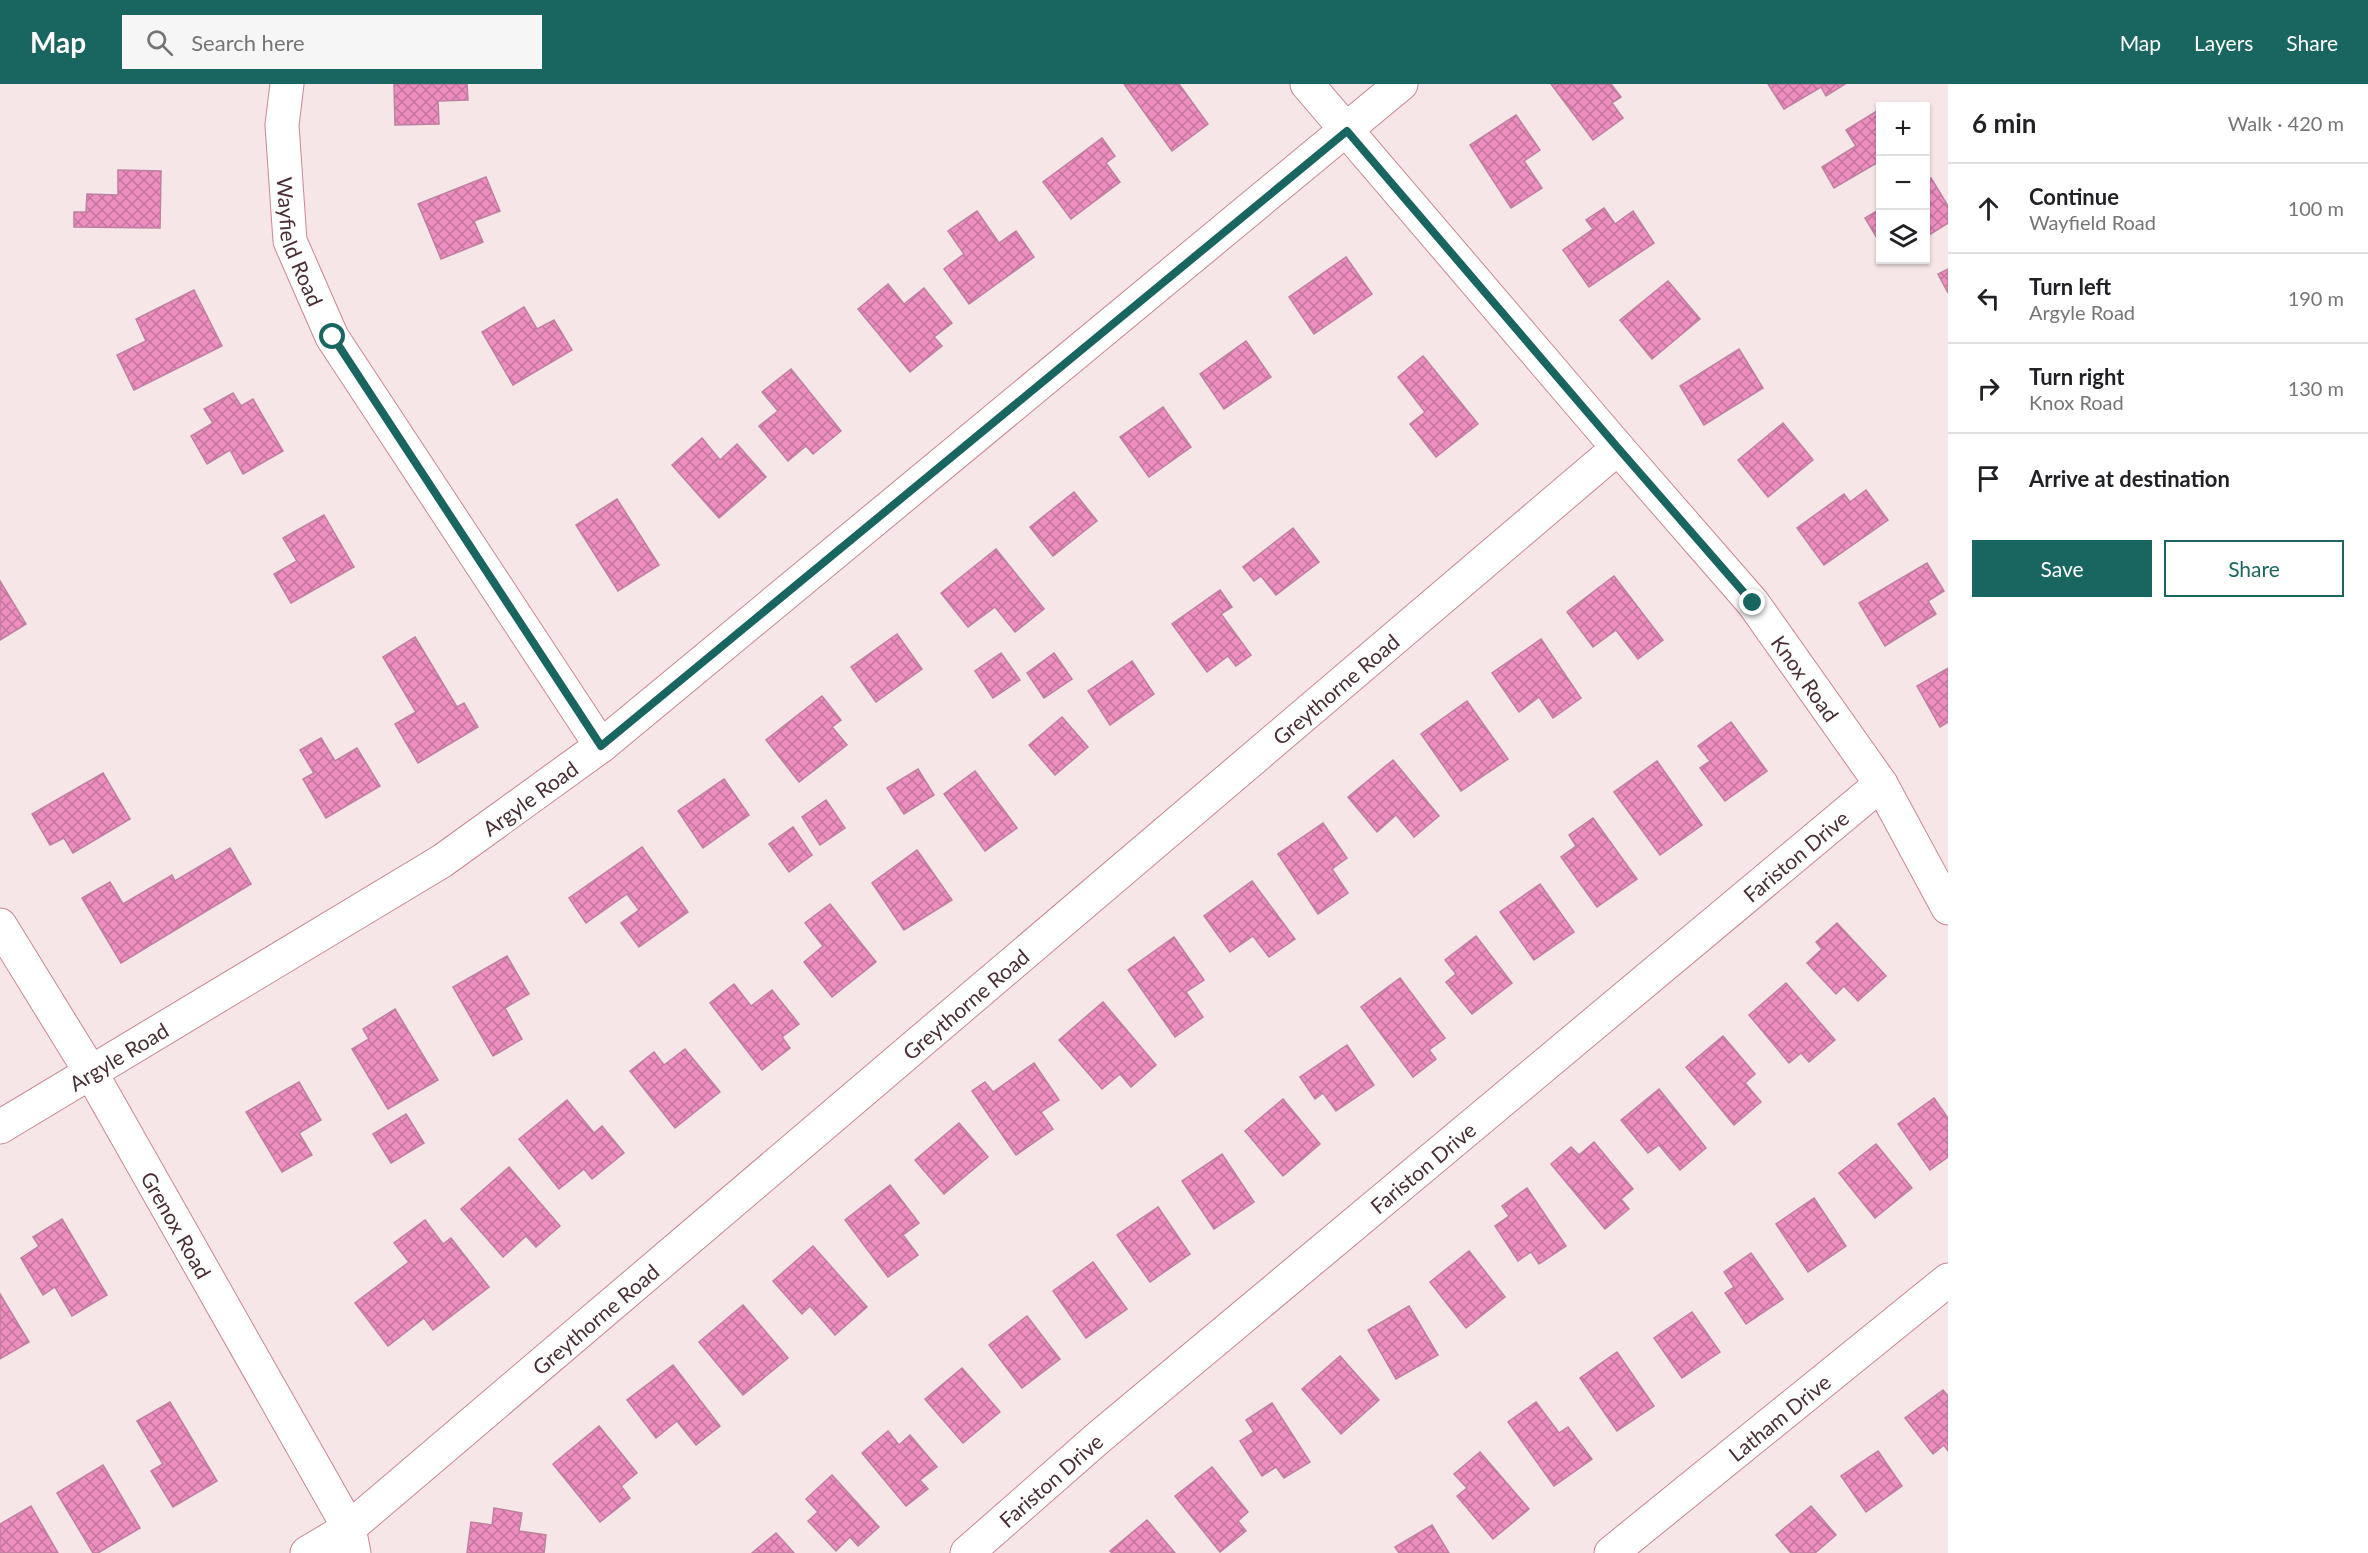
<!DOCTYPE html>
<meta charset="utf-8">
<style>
:root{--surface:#fff;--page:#f6f6f6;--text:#202124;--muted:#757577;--line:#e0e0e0;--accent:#196560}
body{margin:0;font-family:Lato,sans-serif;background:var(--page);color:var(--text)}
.controls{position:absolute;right:18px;top:18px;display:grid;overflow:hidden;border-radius:0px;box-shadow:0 2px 4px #0004}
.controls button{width:54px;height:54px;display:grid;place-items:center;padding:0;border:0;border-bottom:2px solid var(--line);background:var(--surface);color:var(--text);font:30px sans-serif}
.stop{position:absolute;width:18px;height:18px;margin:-14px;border:4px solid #196560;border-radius:50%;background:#fff}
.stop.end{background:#196560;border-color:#fff;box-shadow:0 2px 6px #0008}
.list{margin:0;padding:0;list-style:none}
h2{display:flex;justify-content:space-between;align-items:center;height:78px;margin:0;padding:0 24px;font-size:26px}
h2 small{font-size:20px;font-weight:400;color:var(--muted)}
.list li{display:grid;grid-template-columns:39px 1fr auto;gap:18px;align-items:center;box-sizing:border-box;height:90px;padding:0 24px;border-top:2px solid var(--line)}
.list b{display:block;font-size:22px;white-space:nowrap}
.list p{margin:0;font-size:20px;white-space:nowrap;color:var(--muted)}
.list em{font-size:20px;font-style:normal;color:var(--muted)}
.actions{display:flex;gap:12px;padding:18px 24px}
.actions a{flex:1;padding:14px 0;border:2px solid var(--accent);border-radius:0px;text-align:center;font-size:21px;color:var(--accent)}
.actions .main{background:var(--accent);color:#fff}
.icon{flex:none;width:33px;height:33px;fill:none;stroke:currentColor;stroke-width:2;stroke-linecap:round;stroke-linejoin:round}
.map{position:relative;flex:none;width:1948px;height:1469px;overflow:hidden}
header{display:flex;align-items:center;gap:36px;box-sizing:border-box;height:84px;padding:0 30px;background:var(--accent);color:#fff}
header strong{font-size:28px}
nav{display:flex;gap:33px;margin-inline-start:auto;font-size:21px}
.search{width:420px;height:54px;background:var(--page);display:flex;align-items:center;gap:15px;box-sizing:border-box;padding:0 21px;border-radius:0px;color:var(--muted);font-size:22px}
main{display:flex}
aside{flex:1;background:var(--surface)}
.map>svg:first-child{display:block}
</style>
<header>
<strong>Map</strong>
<div class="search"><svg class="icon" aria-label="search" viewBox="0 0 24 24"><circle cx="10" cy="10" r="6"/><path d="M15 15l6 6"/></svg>Search here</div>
<nav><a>Map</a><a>Layers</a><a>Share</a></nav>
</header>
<main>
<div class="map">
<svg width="1948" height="1469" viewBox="0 0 1948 1469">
<defs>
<pattern id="building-cross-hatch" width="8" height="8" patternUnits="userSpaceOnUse" patternTransform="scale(1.5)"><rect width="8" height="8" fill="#ed8ebf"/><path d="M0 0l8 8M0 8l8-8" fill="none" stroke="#c2749c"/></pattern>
</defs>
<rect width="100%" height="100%" fill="#f6e6e8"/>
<!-- building -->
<g fill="url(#building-cross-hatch)" stroke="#be809f" stroke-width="1.5">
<polygon points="394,0 467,0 468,16 438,17 439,40 395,41"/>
<polygon points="1124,0 1179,0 1208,40 1172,67"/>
<polygon points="1551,0 1611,0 1621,13 1612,19 1623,34 1593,56"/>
<polygon points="1768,0 1845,0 1826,12 1821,3 1784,25"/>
<polygon points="1880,25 1880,77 1834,104 1822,83 1856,62 1846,46"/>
<polygon points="1516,31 1540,66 1524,77 1542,104 1511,124 1470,61"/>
<polygon points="1102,54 1115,72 1106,79 1120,98 1071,135 1043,98"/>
<polygon points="118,86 161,87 160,144 74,143 74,128 86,128 87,110 118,111"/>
<polygon points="486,93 500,127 474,137 483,158 441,175 418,120"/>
<polygon points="1931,94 1948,122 1948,139 1926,153 1926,97"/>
<polygon points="1604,124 1615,140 1633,127 1654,159 1589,203 1563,166 1593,145 1586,136"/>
<polygon points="1880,125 1880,159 1865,134"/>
<polygon points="977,127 999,159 1016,147 1034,173 969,220 944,185 964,170 948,147"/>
<polygon points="1346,173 1372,210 1314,250 1289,213"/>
<polygon points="1948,185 1948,209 1938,190"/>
<polygon points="1668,197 1700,235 1652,275 1620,236"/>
<polygon points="888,200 904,220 924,204 952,239 934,253 942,262 910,288 858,225"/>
<polygon points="194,206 222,262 134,306 117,271 146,257 136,235"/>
<polygon points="524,223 537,245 554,236 572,266 513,301 482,248"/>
<polygon points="1246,257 1271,293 1224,325 1200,290"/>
<polygon points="1739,265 1763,304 1704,341 1680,302"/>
<polygon points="1423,272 1478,340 1436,373 1410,340 1425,328 1398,293"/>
<polygon points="791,285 841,347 813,370 806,362 788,377 759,342 778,327 762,308"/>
<polygon points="233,309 241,322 253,315 283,367 243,390 230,366 207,380 191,352 213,339 204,325"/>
<polygon points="1163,323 1191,363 1149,393 1120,353"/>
<polygon points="1783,339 1813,376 1768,413 1738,376"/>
<polygon points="702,354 720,376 737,360 766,393 719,434 672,381"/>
<polygon points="1866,406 1888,436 1824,481 1797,444 1844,410 1850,418"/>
<polygon points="1074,408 1097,437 1053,472 1030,443"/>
<polygon points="617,415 659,481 618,507 576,441"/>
<polygon points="324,431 354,483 291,519 274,490 297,477 283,454"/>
<polygon points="1293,444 1319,478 1276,511 1261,492 1254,497 1243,483"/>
<polygon points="996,465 1044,525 1015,548 995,523 968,543 941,509"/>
<polygon points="1927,479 1944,507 1928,517 1936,530 1885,562 1859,519"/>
<polygon points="1614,492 1663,556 1638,575 1616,546 1593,563 1567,528"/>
<polygon points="0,497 26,540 0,556"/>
<polygon points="1220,506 1232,523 1221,530 1251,571 1236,582 1228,572 1207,588 1172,540"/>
<polygon points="897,550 922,585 876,618 851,583"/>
<polygon points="415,553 457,623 464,619 478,643 418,679 395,640 416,628 383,573"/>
<polygon points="1541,555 1581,614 1553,634 1539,613 1519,628 1492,589"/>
<polygon points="1001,569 1020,596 993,614 975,587"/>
<polygon points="1054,569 1072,595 1044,614 1027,589"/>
<polygon points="1132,577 1154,610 1110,641 1088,607"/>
<polygon points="1948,584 1948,638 1940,643 1917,602"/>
<polygon points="822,612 841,636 832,643 847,661 799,698 766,656"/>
<polygon points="1467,617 1508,675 1461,707 1421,650"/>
<polygon points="1062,633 1088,663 1055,691 1029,661"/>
<polygon points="1731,638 1767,687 1725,717 1700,684 1710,677 1698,662"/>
<polygon points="321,654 335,677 357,664 380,702 326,734 303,695 314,689 300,666"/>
<polygon points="1393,676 1439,732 1414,753 1396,731 1377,748 1348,713"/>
<polygon points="1657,677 1702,741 1660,771 1614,708"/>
<polygon points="918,685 934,711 904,730 887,704"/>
<polygon points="975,687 1017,744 985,767 944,710"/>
<polygon points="103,689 130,735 73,769 64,754 50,761 32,730"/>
<polygon points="724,695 749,731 703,764 678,727"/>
<polygon points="826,716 845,744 820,761 802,733"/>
<polygon points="1593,734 1637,795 1597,823 1561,773 1576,762 1569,751"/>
<polygon points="1323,739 1347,774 1332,785 1348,809 1318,830 1278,770"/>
<polygon points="793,743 812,771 789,788 769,760"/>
<polygon points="642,763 688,828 639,863 621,839 639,826 627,810 586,839 569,814"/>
<polygon points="230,764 251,800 121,879 82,814 110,798 123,820 172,791 175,797"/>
<polygon points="917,766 952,816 904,846 872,799"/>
<polygon points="1252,797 1295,855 1269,873 1253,852 1230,868 1204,832"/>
<polygon points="1540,800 1574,848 1534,876 1500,828"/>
<polygon points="830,820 876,878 832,913 804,878 823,862 805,839"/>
<polygon points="1837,839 1886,892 1858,917 1844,902 1836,910 1807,879 1822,865 1816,858"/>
<polygon points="1476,852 1512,899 1472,930 1446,898 1456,890 1445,876"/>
<polygon points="1174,853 1204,896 1186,908 1203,933 1175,953 1128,886"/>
<polygon points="507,872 529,910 505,924 522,955 493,972 453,903"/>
<polygon points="1400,894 1445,954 1429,966 1436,975 1413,993 1361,923"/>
<polygon points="1786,899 1835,956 1809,978 1801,969 1789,979 1749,931"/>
<polygon points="734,900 751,922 772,906 799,940 782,953 790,964 762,986 710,919"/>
<polygon points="1103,918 1156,981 1131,1003 1120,990 1102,1005 1059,956"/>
<polygon points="395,925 438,996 388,1025 352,965 369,955 363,945"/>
<polygon points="1723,952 1755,990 1745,999 1761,1018 1734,1041 1686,983"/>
<polygon points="1347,961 1374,1001 1336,1027 1323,1009 1315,1015 1300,993"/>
<polygon points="685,965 720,1008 675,1044 630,987 654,968 664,981"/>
<polygon points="1034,979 1059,1016 1041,1028 1053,1045 1016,1071 972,1007 985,998 993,1008"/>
<polygon points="299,998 321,1036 299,1049 312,1071 282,1088 246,1028"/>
<polygon points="1659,1005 1706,1064 1680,1086 1659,1061 1648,1069 1621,1036"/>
<polygon points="1934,1014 1948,1034 1948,1073 1930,1086 1898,1040"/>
<polygon points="1283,1015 1320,1060 1283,1092 1245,1047"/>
<polygon points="567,1016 594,1049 602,1042 624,1069 592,1095 584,1085 559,1105 519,1055"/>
<polygon points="406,1030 424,1059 391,1079 373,1050"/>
<polygon points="959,1039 988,1073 944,1110 915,1076"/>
<polygon points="1594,1058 1633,1105 1621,1115 1629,1125 1605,1145 1551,1080 1571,1063 1579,1071"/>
<polygon points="1876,1060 1912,1104 1875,1134 1839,1089"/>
<polygon points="1222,1070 1254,1118 1214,1145 1182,1097"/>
<polygon points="509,1083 560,1142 536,1163 526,1152 503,1173 461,1125"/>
<polygon points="890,1101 919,1139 903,1151 918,1171 888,1193 845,1136"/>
<polygon points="1527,1104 1566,1162 1539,1180 1531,1168 1518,1177 1495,1142 1509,1132 1502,1122"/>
<polygon points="1814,1114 1846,1162 1808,1188 1776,1140"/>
<polygon points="1158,1123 1190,1170 1150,1198 1117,1151"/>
<polygon points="62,1135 107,1211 72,1232 55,1203 43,1211 21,1174 39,1162 33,1153"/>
<polygon points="425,1136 443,1160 451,1154 489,1203 433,1246 424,1234 388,1262 355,1219 409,1178 394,1159"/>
<polygon points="813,1162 867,1223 835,1251 810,1222 802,1230 773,1197"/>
<polygon points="1469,1167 1505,1213 1466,1244 1430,1198"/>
<polygon points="1751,1169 1783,1215 1746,1240 1725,1209 1734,1203 1724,1188"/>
<polygon points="1093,1178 1127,1225 1086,1254 1053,1207"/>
<polygon points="0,1210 29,1258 0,1275"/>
<polygon points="743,1221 788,1274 743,1311 699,1258"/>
<polygon points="1409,1222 1438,1271 1396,1295 1368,1246"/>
<polygon points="1692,1228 1720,1268 1682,1294 1654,1254"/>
<polygon points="1027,1232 1060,1275 1022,1304 989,1261"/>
<polygon points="1617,1268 1654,1322 1617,1347 1580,1294"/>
<polygon points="1340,1272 1379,1316 1341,1350 1302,1305"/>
<polygon points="673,1281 720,1342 696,1361 677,1337 656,1354 627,1316"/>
<polygon points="962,1284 1000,1328 963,1359 925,1315"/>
<polygon points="1943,1306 1948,1312 1948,1367 1944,1361 1933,1370 1905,1334"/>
<polygon points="170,1318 217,1397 173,1423 151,1387 163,1380 137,1337"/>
<polygon points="1536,1318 1559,1349 1568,1343 1592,1375 1554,1402 1508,1338"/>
<polygon points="1272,1319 1310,1378 1284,1394 1276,1383 1262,1392 1240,1357 1254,1348 1246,1336"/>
<polygon points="599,1342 637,1389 621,1402 630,1414 600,1438 553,1380"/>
<polygon points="888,1347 899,1361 910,1351 937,1383 920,1396 928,1405 906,1422 862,1369"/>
<polygon points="1878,1367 1902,1402 1866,1428 1841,1392"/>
<polygon points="1480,1368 1529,1425 1493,1455 1457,1412 1467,1404 1454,1390"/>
<polygon points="103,1381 140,1444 98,1469 93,1469 57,1409"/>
<polygon points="1212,1383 1248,1428 1238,1437 1246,1447 1220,1468 1175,1412"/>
<polygon points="832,1391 879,1443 858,1462 850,1453 836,1467 808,1437 818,1428 806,1415"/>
<polygon points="31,1422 58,1469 0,1469 0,1440"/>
<polygon points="1811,1422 1836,1451 1815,1469 1791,1469 1776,1451"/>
<polygon points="494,1424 522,1429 519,1447 546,1451 544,1469 467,1469 471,1438 492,1441"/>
<polygon points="1147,1436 1175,1469 1112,1469 1110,1467"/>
<polygon points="1432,1441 1449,1469 1399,1469 1395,1463"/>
<polygon points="776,1449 794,1469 752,1469"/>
</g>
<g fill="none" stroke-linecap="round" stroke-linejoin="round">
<defs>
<g id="minor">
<path id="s1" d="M287,0L282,41L290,157L332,253L601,662"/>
<path id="s2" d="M1307,0L1618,364L1753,519L1881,700L1948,824"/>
<path id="s3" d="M0,841L90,987L349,1444L354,1469"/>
<path id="s4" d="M307,1469L349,1444L1618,364"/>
<path id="s5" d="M967,1469L1098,1354L1881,700"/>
<path id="s6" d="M1611,1469L1948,1196"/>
</g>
<g id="tertiary">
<path id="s7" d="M0,1043L442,777L601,662L1401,0"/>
</g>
</defs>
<!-- minor casing -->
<use href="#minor" stroke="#cb8591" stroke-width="35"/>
<!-- tertiary casing -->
<use href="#tertiary" stroke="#cb8591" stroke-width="35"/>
<!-- minor -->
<use href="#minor" stroke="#fff" stroke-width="33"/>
<!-- tertiary -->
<use href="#tertiary" stroke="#fff" stroke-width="33"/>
</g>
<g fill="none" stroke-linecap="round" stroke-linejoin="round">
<!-- route -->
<polyline stroke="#196560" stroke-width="8" points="333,253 601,662 1347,47 1618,364 1753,519"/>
</g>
<g text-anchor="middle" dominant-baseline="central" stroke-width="5" stroke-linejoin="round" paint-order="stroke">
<!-- street labels -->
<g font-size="21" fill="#492d32" stroke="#fff">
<text stroke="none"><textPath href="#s1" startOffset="160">Wayfield Road</textPath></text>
<text stroke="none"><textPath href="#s2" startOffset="776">Knox Road</textPath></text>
<text stroke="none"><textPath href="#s4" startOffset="1344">Greythorne Road</textPath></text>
<text stroke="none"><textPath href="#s7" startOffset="624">Argyle Road</textPath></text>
<text stroke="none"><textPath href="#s5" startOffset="1083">Fariston Drive</textPath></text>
<text stroke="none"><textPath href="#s4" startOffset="858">Greythorne Road</textPath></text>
<text stroke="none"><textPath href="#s7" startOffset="138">Argyle Road</textPath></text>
<text stroke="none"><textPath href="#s5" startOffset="597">Fariston Drive</textPath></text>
<text stroke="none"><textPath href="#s3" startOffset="348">Grenox Road</textPath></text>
<text stroke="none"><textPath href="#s4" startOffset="372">Greythorne Road</textPath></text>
<text stroke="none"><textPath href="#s6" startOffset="216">Latham Drive</textPath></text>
<text stroke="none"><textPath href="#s5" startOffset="111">Fariston Drive</textPath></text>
</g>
</g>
</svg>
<div class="controls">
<button>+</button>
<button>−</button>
<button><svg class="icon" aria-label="layers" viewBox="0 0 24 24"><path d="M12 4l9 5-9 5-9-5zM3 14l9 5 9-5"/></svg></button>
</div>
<div class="stop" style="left:333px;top:253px"></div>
<div class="stop end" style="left:1753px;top:519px"></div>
</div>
<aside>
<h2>6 min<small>Walk · 420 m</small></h2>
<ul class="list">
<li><svg class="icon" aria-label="ahead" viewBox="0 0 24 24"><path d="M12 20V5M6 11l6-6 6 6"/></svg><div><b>Continue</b><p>Wayfield Road</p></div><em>100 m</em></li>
<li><svg class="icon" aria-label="left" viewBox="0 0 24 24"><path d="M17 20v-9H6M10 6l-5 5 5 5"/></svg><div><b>Turn left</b><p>Argyle Road</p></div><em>190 m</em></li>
<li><svg class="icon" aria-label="right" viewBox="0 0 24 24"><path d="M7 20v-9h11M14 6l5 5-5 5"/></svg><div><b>Turn right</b><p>Knox Road</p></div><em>130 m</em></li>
<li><svg class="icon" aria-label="arrive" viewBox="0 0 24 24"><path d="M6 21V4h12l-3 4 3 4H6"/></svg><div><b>Arrive at destination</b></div></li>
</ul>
<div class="actions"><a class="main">Save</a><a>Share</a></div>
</aside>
</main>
